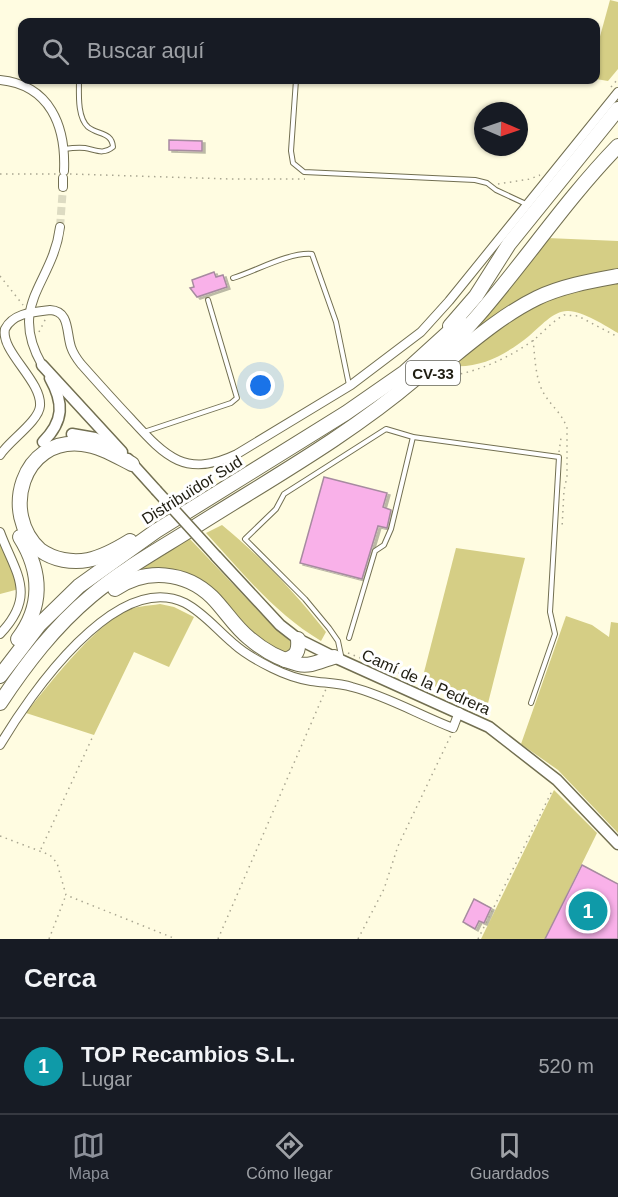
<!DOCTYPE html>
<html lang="es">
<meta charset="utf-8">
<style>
:root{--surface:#171b24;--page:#20242c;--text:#f1f3f6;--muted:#9ea1a6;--line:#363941;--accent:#8c9099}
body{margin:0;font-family:Helvetica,sans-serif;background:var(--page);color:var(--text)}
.compass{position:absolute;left:474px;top:102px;width:54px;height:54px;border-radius:50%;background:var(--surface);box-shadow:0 2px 4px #0004;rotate:92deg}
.you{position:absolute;left:261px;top:386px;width:21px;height:21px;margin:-15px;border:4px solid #fff;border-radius:50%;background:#1a73e8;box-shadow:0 0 0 9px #1a73e833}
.badge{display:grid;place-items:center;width:39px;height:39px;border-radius:50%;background:var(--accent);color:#fff;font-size:20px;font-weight:700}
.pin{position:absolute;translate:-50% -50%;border:3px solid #fff;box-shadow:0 2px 6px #0006}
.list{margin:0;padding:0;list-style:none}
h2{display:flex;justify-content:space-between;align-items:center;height:78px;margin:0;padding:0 24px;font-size:26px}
h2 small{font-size:20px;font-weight:400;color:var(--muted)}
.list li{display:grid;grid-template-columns:39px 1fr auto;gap:18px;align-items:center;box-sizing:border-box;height:96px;padding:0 24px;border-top:2px solid var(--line)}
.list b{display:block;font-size:22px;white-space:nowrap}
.list p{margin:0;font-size:20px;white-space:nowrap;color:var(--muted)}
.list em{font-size:20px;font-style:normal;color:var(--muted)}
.icon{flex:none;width:33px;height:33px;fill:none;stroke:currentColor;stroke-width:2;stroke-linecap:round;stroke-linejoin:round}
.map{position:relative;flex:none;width:618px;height:939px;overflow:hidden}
.search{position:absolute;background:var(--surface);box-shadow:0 2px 4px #0004;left:18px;right:18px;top:18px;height:66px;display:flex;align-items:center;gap:15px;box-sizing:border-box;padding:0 21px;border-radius:12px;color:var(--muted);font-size:22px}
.sheet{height:174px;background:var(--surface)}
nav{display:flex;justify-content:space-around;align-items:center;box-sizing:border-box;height:84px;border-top:2px solid var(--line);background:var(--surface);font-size:16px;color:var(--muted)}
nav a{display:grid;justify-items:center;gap:3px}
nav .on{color:var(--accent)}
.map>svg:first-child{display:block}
</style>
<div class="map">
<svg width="618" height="939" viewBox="0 0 618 939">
<defs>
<filter id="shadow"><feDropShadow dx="3" dy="2" stdDeviation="0" flood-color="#0004"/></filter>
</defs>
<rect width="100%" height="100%" fill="#fffce1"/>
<!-- green -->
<g fill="#d5ce85">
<polygon points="610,0 618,2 618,69 608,81 596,79 596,51"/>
<polygon points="547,238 618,241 618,271 500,314 464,336"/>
<path d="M618,281V333C606,326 581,310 567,311C553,311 540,327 529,336C508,353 482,368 454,366L477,341L536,305L582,287Z"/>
<path d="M222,525C263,559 293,590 326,632L321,641C275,614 242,572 206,533Z"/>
<polygon points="189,538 264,617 293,644 290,651 285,653 279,652 254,636 204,586 136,573"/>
<polygon points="0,543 15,571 19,589 0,594"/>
<polygon points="456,548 525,558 486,711 422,680"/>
<path d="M160,604L174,607L194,617L169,667L134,652L94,735L26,713C48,685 93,628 124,612C135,606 148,606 160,604Z"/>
<polygon points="566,616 592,625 609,637 611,622 618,623 618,833 558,770 521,744"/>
<polygon points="554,790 597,833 545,939 481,939"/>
</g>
<!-- building -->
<g fill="#f9b1e9" stroke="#a78ba0" stroke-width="1.5" filter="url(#shadow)">
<polygon points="169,140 202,141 202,151 169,150"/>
<polygon points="214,272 216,277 223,275 227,287 197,297 190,288 194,287 192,280"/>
<polygon points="324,477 387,493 383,507 391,510 387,528 378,526 362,579 300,563"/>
<polygon points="582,865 618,884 618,939 545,939"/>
<polygon points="474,899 491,908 484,923 479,921 475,929 463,922"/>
</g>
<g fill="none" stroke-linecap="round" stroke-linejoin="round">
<!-- street-tunnel -->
<polyline stroke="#dddbc2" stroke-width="8" stroke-dasharray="8 4" stroke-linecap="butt" points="60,227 63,187"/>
<defs>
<g id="lane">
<polyline points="296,80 291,151 293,163 304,172 475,180 487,183 496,190 526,204"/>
<path d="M64,149C71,148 78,147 85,148C96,150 103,155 113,147C112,132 98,135 88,127C77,117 79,93 79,80"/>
<path d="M233,278C256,271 289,252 312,254L336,322L349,385"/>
<polyline points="144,432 231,403 237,398 208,300"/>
<polyline points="349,638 375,551 384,545 391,529 413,437"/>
<polyline points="342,660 338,641 329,628 305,599 245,539 276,509 284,494 386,429 413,437 559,457 550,612 555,634 531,703"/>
</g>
<g id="street">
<path d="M0,80C50,85 66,126 64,171"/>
<polyline points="63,187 63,178"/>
<path d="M42,365C7,303 53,284 60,227"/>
<path d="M0,455C9,441 39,421 40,406C42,381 0,351 5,329C13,313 33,312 50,310C70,311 66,332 71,347C73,353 77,359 81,364C97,382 114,401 131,419C165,456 185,479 237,454L351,385L421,332L449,301L618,92"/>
<path d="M0,532C15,573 38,594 0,634"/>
<path d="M0,745C29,696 116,569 185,603C204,613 217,630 234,644C245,654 258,661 272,668C284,674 298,679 311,681C324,683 339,683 352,687C387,696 419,715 453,728L459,712"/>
</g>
<g id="secondary">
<polyline points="42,365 122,452"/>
<polyline points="72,434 95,438 114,447"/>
<path d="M43,442C64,421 64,403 50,378"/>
<polyline points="128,459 156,490"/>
<polyline points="216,556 280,625 298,639 334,657 489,727 557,780 618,844"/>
</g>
<g id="highway">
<polyline points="450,326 476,296 509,244 618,109"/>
<path d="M435,371C468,345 500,316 537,298C562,286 591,281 618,276"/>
<path d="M130,541C117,549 103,557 88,560C72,563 54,560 40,550C0,514 22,437 82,444C100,446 116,456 132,464"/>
<path d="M115,589C146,568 185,571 212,597C225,610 235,627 249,638C263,650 281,660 298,664C311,667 322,660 334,657"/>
<path d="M18,639C43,606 42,572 20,537"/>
<path d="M285,660C297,656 299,651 298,639"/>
<polyline points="0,676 39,625 79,586 156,531 346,413 405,372 460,322"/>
<path d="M0,703C26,664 54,627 91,596C122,570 158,550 193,528C267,481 348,436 415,379C494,312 546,220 618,146"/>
</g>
</defs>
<!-- lane casing -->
<use href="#lane" stroke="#726f51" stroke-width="6"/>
<!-- street casing -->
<use href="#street" stroke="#726f51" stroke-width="10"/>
<!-- secondary casing -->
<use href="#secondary" stroke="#726f51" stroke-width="13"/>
<!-- highway casing -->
<use href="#highway" stroke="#726f51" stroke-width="16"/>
<!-- path -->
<g stroke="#a9a691" stroke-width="1.5" stroke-dasharray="1.5 4.5" stroke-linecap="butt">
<polyline points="611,87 618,79"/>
<polyline points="0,174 56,174"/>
<polyline points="70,174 231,179 305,179"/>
<polyline points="498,184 530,179 540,175"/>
<polyline points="0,276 23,305"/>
<polyline points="39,332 46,318"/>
<path d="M533,340C535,356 535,377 543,392C550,405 562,413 567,428V477L564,490L562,528"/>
<path d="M449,376C478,372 511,357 535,339C544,331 553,321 564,315L578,316L618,337"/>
<polyline points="559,452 561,438"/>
<polyline points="348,653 421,682 424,688"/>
<polyline points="0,836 50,855 57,863 66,895 176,939"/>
<polyline points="41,849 93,736"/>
<polyline points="49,939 66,895"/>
<polyline points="218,939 326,689"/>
<polyline points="358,939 384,889 398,846 451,735"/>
<polyline points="478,939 553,789"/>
</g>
<!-- lane -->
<use href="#lane" stroke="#fff" stroke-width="4"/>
<!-- street -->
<use href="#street" stroke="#fff" stroke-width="8"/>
<!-- secondary -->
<use href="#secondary" stroke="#fff" stroke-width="10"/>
<!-- highway -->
<use href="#highway" stroke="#fff" stroke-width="14"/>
<defs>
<polyline id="secondary-bridge" points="156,490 216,556"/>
</defs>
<!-- secondary-bridge casing -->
<use href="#secondary-bridge" stroke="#726f51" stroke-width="13" stroke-linecap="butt"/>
<!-- secondary-bridge -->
<use href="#secondary-bridge" stroke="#fff" stroke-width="10"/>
</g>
<g text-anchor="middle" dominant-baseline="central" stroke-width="6" stroke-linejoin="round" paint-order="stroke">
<!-- shield labels -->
<rect fill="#fff" stroke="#626158" stroke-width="1.5" x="406" y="361" width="54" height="24" rx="4.5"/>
<g font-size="15" font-weight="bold" fill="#1f1d11">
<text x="433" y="373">CV-33</text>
</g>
<!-- street labels -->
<g font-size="16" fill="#1f1d11" stroke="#fff">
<text transform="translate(192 490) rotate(-32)">Distribuïdor Sud</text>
<text transform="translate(426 682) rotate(24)">Camí de la Pedrera</text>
</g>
</g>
</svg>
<svg class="compass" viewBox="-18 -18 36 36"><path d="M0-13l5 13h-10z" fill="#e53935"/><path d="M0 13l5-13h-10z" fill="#9ea1a6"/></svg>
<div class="you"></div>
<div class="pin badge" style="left:588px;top:911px;background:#0f9aa8">1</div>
<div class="search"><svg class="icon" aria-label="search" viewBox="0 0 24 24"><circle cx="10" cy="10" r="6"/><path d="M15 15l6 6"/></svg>Buscar aquí</div>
</div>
<section class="sheet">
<h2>Cerca<small></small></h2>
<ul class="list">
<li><span class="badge" style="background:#0f9aa8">1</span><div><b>TOP Recambios S.L.</b><p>Lugar</p></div><em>520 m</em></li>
</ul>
</section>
<nav>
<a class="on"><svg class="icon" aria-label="map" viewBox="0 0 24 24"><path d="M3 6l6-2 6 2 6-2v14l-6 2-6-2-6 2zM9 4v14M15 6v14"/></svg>Mapa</a>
<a><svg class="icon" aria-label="directions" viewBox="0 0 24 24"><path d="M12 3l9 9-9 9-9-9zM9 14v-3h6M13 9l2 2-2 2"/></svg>Cómo llegar</a>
<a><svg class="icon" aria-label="saved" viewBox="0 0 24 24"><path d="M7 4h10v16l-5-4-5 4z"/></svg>Guardados</a>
</nav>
